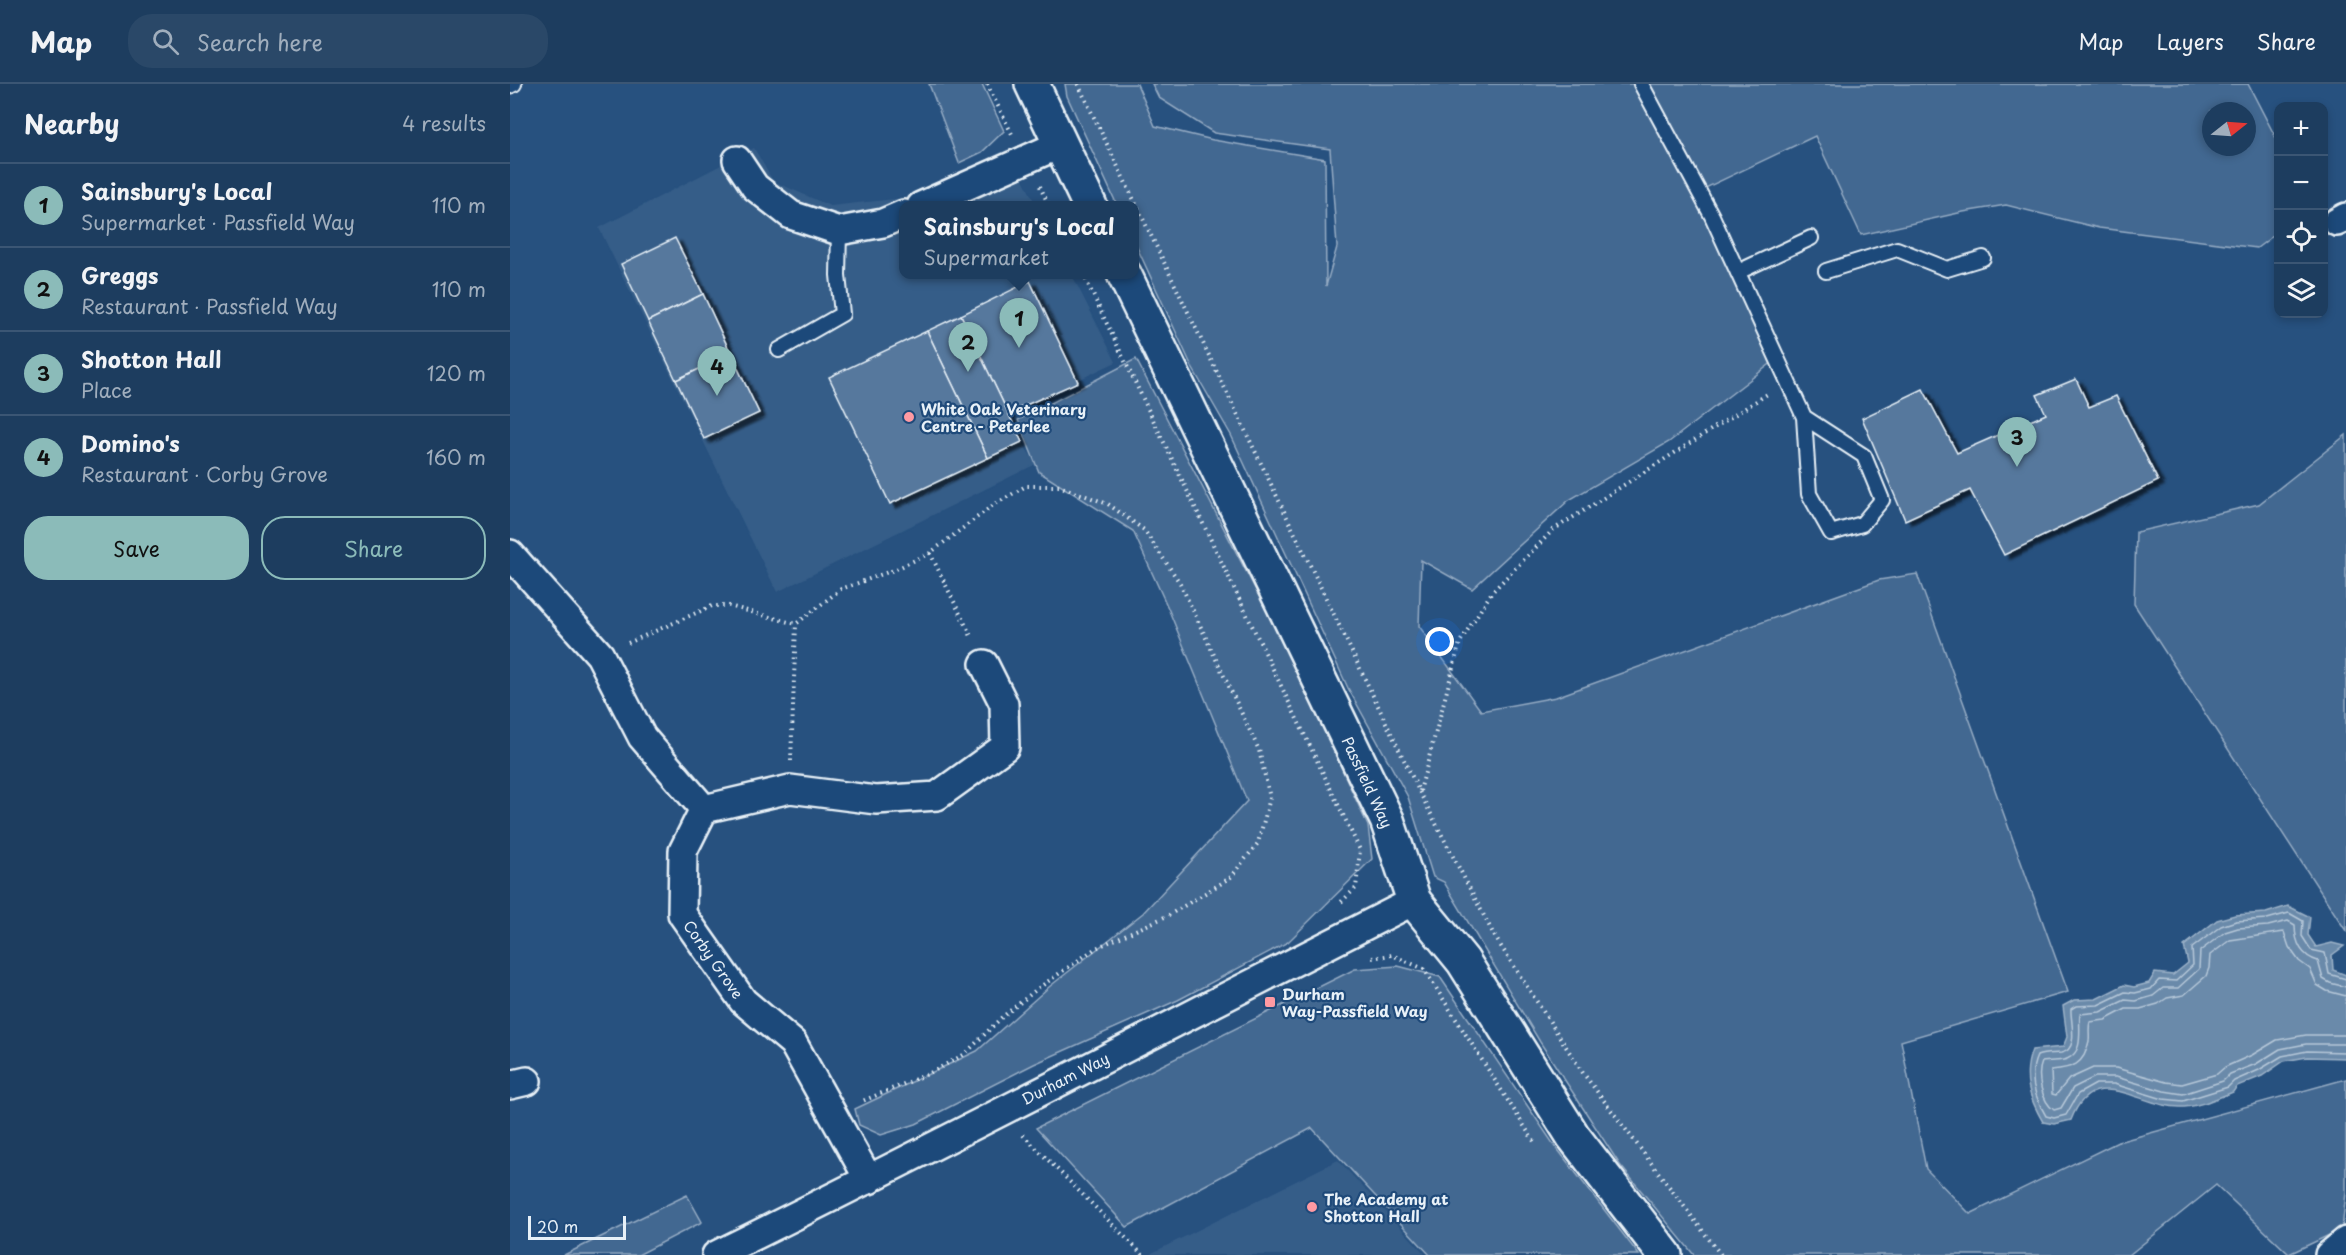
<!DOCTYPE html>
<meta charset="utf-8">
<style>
:root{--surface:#1d3d5f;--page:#2a4868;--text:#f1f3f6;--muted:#a0aebd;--line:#3b5674;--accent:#8bbbb9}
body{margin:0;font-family:"Playpen Sans",sans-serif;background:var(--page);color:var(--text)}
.controls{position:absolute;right:18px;top:18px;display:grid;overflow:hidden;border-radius:12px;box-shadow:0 3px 9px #0003}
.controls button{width:54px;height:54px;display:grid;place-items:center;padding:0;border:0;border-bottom:2px solid var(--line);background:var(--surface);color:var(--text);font:30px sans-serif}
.compass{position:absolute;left:1692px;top:18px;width:54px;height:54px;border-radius:50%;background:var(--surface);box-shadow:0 3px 9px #0003;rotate:73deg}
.scale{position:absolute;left:18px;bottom:15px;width:98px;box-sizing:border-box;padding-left:6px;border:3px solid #e8f1f8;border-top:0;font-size:16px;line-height:21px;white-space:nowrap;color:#e8f1f8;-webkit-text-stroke:4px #1f4a7a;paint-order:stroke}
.you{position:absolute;left:930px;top:558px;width:21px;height:21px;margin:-15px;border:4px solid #fff;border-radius:50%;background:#1a73e8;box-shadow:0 0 0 9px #1a73e833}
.badge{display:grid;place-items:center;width:39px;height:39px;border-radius:50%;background:var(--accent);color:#111;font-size:20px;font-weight:700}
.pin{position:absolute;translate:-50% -50px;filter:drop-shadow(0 2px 3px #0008)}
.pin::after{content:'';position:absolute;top:32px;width:21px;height:18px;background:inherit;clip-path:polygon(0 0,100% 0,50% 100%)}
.popup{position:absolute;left:389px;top:117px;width:240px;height:78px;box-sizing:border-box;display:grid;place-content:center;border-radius:12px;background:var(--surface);filter:drop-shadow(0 2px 4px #0005);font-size:20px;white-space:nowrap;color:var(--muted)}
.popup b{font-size:22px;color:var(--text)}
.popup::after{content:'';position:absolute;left:50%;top:100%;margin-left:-12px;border:12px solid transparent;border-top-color:var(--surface)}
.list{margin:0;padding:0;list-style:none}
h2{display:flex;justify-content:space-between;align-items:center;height:78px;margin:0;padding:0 24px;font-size:26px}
h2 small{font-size:20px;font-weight:400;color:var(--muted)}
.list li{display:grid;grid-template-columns:39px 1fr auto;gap:18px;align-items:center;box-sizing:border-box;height:84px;padding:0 24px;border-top:2px solid var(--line)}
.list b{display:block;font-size:22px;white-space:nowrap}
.list p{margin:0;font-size:20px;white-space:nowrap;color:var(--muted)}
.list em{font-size:20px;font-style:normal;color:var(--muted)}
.actions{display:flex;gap:12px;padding:18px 24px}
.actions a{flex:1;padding:14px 0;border:2px solid var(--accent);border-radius:24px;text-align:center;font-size:21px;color:var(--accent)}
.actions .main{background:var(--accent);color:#111}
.icon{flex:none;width:33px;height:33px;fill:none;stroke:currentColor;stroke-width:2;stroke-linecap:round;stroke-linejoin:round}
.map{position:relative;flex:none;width:1836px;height:1171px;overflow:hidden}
header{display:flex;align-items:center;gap:36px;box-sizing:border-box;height:84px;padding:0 30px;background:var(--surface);border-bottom:2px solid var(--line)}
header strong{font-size:28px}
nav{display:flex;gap:33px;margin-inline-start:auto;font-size:21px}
.search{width:420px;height:54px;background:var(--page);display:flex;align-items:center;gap:15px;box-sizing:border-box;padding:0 21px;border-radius:24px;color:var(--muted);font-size:22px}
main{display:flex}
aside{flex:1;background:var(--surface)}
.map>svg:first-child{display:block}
</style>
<header>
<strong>Map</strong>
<div class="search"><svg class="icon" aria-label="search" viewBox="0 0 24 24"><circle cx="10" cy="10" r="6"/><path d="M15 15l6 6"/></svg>Search here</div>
<nav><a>Map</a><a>Layers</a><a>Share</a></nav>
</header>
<main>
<aside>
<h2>Nearby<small>4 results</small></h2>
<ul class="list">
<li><span class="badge">1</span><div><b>Sainsbury's Local</b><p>Supermarket · Passfield Way</p></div><em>110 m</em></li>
<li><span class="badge">2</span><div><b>Greggs</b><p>Restaurant · Passfield Way</p></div><em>110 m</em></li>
<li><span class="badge">3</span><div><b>Shotton Hall</b><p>Place</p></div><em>120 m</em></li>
<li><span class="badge">4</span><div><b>Domino's</b><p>Restaurant · Corby Grove</p></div><em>160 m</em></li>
</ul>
<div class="actions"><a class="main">Save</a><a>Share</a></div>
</aside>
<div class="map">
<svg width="1836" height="1171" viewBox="0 0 1836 1171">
<defs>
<filter id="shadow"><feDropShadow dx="6" dy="4" stdDeviation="1.5" flood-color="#0009"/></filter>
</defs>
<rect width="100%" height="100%" fill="#27517f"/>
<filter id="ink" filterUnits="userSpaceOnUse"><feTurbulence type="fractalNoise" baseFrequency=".0167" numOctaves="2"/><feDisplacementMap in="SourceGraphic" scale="12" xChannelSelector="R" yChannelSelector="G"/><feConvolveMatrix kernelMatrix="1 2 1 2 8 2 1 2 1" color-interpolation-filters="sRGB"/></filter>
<g filter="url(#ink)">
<!-- built -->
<g fill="#355d88">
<polygon points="244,64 263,97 320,122 394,114 498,65 526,121 394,122 394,190 562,191 606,278 499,329 512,358 526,380 267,508 89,144"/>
<polygon points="828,1076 916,1171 638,1171"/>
</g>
<!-- green -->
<g fill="#436891" stroke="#96acc4" stroke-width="1.5" fill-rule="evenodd">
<polygon points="419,0 472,0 494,47 472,68 449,79"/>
<path d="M555,0H627L645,42L703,56L815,75L816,202L827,163L820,65L704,49L649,14L642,0H1738L1768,58V148L1747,164L1589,144L1496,121L1453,128L1351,151L1305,52L1191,106L1268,274L1159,358L1059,416L962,505L911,476L909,542L971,627L1046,613L1369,496L1407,490L1558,908L1391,957L1416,1085L1460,1130L1608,1058L1836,995V1108L1832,1145L1779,1170L1706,1101L1619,1171H1184L1110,1081L1030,958L934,798L923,793L898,713L838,604L721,351L683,285L625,159L624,122L607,121L557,12ZM1701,27H1737V63H1701Z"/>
<polygon points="626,275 782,576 858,742 862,775 778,858 668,916 524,980 406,1040 371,1051 349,1041 345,1025 467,967 539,903 633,829 737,717 658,524 623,447 529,388 508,336"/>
<polygon points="1836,351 1836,847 1624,520 1626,448 1749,420"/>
<polygon points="888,882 930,893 1042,1058 1129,1171 920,1171 802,1044 617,1143 526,1044 845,885"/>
<polygon points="177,1111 192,1138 128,1171 54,1171"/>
</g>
<!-- water -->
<path fill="#6b8aaa" stroke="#9db3c9" stroke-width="1.5" d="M1778,822L1800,833L1798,851L1806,863L1822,859L1834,862L1822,871L1823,886L1836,891V974L1797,973L1774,977L1752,992L1727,1002L1723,1008C1707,1014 1691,1022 1674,1023C1632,1026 1584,975 1561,1036L1544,1040L1533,1038C1519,1014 1512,992 1522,966L1553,963L1557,953L1553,922L1564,916L1586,915L1614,901L1624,903L1639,899L1645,889L1663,891L1678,879L1674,862L1707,836L1725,831L1756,829Z"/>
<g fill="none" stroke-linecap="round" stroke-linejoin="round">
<!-- shore -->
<g stroke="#b6c8d9" stroke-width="1.5">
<path d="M1836,895L1819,890L1815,869L1801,866L1792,852L1793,837L1779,829L1757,835L1726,837L1711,842L1682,864L1683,881L1666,897L1649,896L1641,905L1625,909L1615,908L1588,921L1566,922L1561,925C1560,936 1570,966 1551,969C1543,970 1535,969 1527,972C1518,992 1525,1014 1536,1032L1544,1034L1556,1031L1568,1010L1586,1000H1604L1653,1015L1673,1017L1718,1003L1724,997L1749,986L1772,972L1797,967L1836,968"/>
<path d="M1836,903L1820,899L1813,895L1808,877C1791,872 1785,859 1785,841L1778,837L1758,842L1728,844L1715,848L1690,867L1689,885L1668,904H1653L1643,912L1626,917L1615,916L1590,928L1570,930C1568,943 1575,968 1557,975C1550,978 1540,976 1532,978C1526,992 1532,1018 1544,1026L1551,1024L1563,1004L1585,993H1606L1654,1007L1673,1010L1713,997L1720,990L1746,980L1770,965L1796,960H1836"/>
<path d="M1836,912L1817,907L1807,901L1800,885L1789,877L1779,863L1774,848L1720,856L1700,871L1699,884L1696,892L1674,911L1657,914L1648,920L1630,925H1616L1595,936L1580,938C1578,944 1580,951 1579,957C1574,982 1562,984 1541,986L1542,1010L1546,1011L1559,995L1583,984H1606L1656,998L1672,1000L1707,990L1715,983L1742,971L1767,956L1796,951H1836"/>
</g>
</g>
<!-- building -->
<g fill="#57789d" stroke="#e8f1f8" stroke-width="1.5" filter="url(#shadow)">
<polygon points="165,154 193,210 138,237 111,180"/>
<polygon points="520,197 568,298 498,329 451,231"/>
<polygon points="193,210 221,270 166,296 138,237"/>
<polygon points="451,231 512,358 478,374 417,247"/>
<polygon points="417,247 478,374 380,420 319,293"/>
<polygon points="221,270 249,329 194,355 166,296"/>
<polygon points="1566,295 1579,323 1606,312 1648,397 1494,471 1460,406 1395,436 1352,334 1413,305 1447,369 1536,330 1527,311"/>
</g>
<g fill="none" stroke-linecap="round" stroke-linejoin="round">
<defs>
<g id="lane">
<polyline points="1131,0 1202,132 1294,333 1299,410 1321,449 1352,440 1372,416 1354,372 1294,333"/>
<polyline points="0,2 4,0"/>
<polyline points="1316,187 1387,165 1437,185 1473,174"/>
<polyline points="1228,188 1301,154"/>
<polyline points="269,266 332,230 328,191 329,147"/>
</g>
<g id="street">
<polyline points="227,76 245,103 281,131 329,147 373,139 394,130"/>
<polyline points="411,122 551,60"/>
<polyline points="1827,138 1836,133"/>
<polyline points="0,470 90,571 132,653 194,725"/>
<polyline points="0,1001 17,997"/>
<polyline points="359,1096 283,959 233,917 172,830 173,767 194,725 280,705 366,716 427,712 495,663 494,620 474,580"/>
<path d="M206,1171C440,1056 671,935 904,817"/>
<polyline points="1819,1171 1836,1157"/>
</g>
<g id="secondary">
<polyline points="522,0 580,122"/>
<polyline points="614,190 877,736 904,817 953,877 1063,1052 1155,1171"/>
</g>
</defs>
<!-- lane casing -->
<use href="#lane" stroke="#e8f1f8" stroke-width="18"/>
<!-- street casing -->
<use href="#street" stroke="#e8f1f8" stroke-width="32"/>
<!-- secondary casing -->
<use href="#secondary" stroke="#e8f1f8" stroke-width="38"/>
<!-- path -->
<g stroke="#e8f1f8" stroke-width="4" stroke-dasharray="1.5 4.5" stroke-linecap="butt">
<polyline points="477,0 502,50"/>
<polyline points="568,0 910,709 985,853 1073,989 1211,1171"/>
<polyline points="530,102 539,122"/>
<polyline points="573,190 850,766 846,804 831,818"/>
<polyline points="420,469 462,554"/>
<polyline points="118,559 202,522 219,522 286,540 331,505 384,486 420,469 482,422 516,402 549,402 598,420 634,446 670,499 749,666 760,714 748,759 720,794 659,831 586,864 527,905 491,934 455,970 420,989 350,1018"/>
<polyline points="281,677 286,540"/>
<polyline points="910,707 950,558 982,508 1043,446 1259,309"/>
<polyline points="862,874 882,871 914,885 1025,1059"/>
<polyline points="513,1051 633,1171"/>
</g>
<!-- lane -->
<use href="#lane" stroke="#1f4a7a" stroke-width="14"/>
<!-- street -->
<use href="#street" stroke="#1f4a7a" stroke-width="27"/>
<!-- secondary -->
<use href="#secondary" stroke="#1f4a7a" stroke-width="33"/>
</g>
</g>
<!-- markers -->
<g fill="#ff9aa2" stroke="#1f4a7a" stroke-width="2">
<circle cx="399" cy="333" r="6"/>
<rect x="754" y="912" width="12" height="12" rx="3"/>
<circle cx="802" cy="1123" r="6"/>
</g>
<g text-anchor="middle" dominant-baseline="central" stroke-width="4.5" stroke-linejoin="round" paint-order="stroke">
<!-- poi labels -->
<g font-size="15" font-weight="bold" fill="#e8f1f8" stroke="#1f4a7a" text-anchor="start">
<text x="411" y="324">White Oak Veterinary<tspan x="411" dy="17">Centre - Peterlee</tspan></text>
<text x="772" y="909">Durham<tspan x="772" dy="17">Way-Passfield Way</tspan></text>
<text x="814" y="1114">The Academy at<tspan x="814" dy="17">Shotton Hall</tspan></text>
</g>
<!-- street labels -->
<g font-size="15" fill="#e8f1f8" stroke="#1f4a7a">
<text transform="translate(858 698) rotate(65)">Passfield Way</text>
<text transform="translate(204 875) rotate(55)">Corby Grove</text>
<text transform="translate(555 994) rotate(-27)">Durham Way</text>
</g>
</g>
</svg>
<div class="controls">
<button>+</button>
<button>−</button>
<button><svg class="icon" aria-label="locate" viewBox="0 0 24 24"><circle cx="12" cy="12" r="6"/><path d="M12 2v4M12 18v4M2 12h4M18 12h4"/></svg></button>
<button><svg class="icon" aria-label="layers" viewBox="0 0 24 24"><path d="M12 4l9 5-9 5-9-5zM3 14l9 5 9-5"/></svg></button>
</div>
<svg class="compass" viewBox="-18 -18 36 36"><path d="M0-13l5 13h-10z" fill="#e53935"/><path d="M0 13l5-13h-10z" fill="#a0aebd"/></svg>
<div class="scale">20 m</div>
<div class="you"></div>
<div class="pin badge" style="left:509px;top:264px">1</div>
<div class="popup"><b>Sainsbury's Local</b>Supermarket</div>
<div class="pin badge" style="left:458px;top:288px">2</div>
<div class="pin badge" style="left:1507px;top:383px">3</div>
<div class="pin badge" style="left:207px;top:312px">4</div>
</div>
</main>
